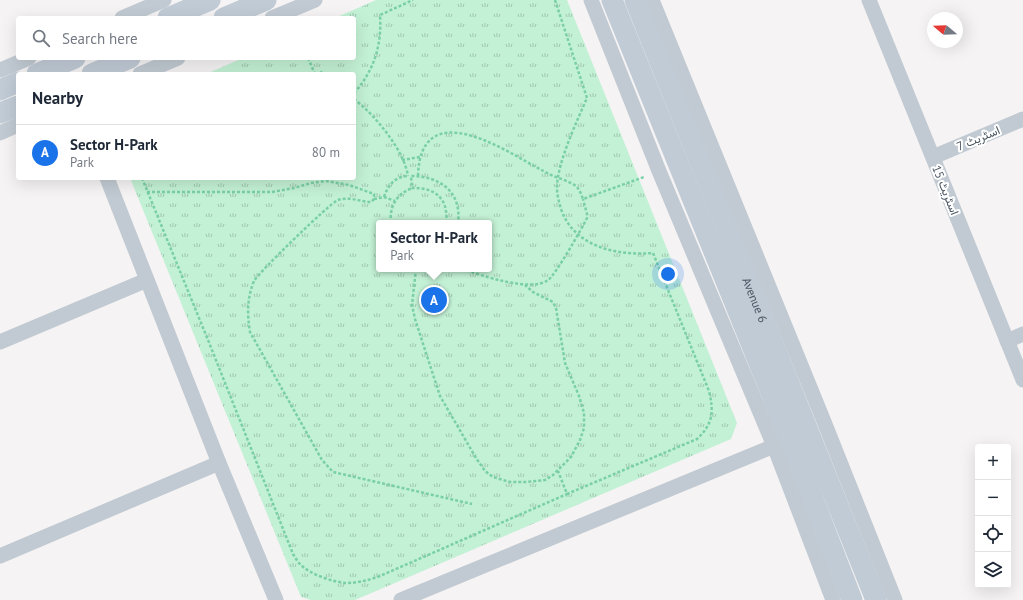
<!DOCTYPE html>
<meta charset="utf-8">
<style>
:root{--surface:#fff;--page:#f6f6f7;--text:#1f2937;--muted:#747a83;--line:#e0e1e3;--accent:#1a73e8}
body{margin:0;font-family:"PT Sans",Vazirmatn,sans-serif;background:var(--page);color:var(--text)}
.controls{position:absolute;right:12px;bottom:12px;display:grid;overflow:hidden;border-radius:4px;box-shadow:0 4px 16px #0002}
.controls button{width:36px;height:36px;display:grid;place-items:center;padding:0;border:0;border-bottom:1px solid var(--line);background:var(--surface);color:var(--text);font:20px sans-serif}
.compass{position:absolute;left:927px;top:12px;width:36px;height:36px;border-radius:50%;background:var(--surface);box-shadow:0 4px 16px #0002;rotate:289deg}
.you{position:absolute;left:668px;top:274px;width:14px;height:14px;margin:-10px;border:3px solid #fff;border-radius:50%;background:#1a73e8;box-shadow:0 0 0 6px #1a73e833}
.badge{display:grid;place-items:center;width:26px;height:26px;border-radius:50%;background:var(--accent);color:#fff;font-size:13px;font-weight:700}
.pin{position:absolute;translate:-50% -50%;border:2px solid #fff;box-shadow:0 1px 4px #0006}
.popup{position:absolute;left:376px;top:220px;width:116px;height:52px;box-sizing:border-box;display:grid;place-content:center;border-radius:4px;background:var(--surface);filter:drop-shadow(0 1px 3px #0005);font-size:13px;white-space:nowrap;color:var(--muted)}
.popup b{font-size:15px;color:var(--text)}
.popup::after{content:'';position:absolute;left:50%;top:100%;margin-left:-8px;border:8px solid transparent;border-top-color:var(--surface)}
.list{margin:0;padding:0;list-style:none}
h2{display:flex;justify-content:space-between;align-items:center;height:52px;margin:0;padding:0 16px;font-size:17px}
h2 small{font-size:13px;font-weight:400;color:var(--muted)}
.list li{display:grid;grid-template-columns:26px 1fr auto;gap:12px;align-items:center;box-sizing:border-box;height:56px;padding:0 16px;border-top:1px solid var(--line)}
.list b{display:block;font-size:15px;white-space:nowrap}
.list p{margin:0;font-size:13px;white-space:nowrap;color:var(--muted)}
.list em{font-size:13px;font-style:normal;color:var(--muted)}
.icon{flex:none;width:22px;height:22px;fill:none;stroke:currentColor;stroke-width:2;stroke-linecap:round;stroke-linejoin:round}
.map{position:relative;flex:none;width:1023px;height:600px;overflow:hidden}
.search{position:absolute;background:var(--surface);box-shadow:0 4px 16px #0002;left:16px;top:16px;width:340px;height:44px;display:flex;align-items:center;gap:10px;box-sizing:border-box;padding:0 14px;border-radius:4px;color:var(--muted);font-size:15px}
.panel{position:absolute;background:var(--surface);box-shadow:0 4px 16px #0002;left:16px;top:72px;width:340px;height:108px;border-radius:4px}
.map>svg:first-child{display:block}
</style>
<div class="map">
<svg width="1023" height="600" viewBox="0 0 1023 600">
<defs>
<pattern id="park-tufts" width="24" height="20" patternUnits="userSpaceOnUse"><rect width="24" height="20" fill="#c3f1d5"/><path d="M3 7l-1-3M5 7V3M7 7l1-3M15 17l-1-3M17 17v-4M19 17l1-3" fill="none" stroke="#a0c6b0"/></pattern>
</defs>
<rect width="100%" height="100%" fill="#f5f3f3"/>
<!-- park -->
<path fill="url(#park-tufts)" fill-rule="evenodd" d="M376,0H567L737,423L731,439L355,600H311L301,597L130,178H354V74H206L243,58H354V18H335ZM379,223H489V269H379Z"/>
<g fill="none" stroke-linecap="round" stroke-linejoin="round">
<!-- path -->
<g stroke="#7ad0a6" stroke-width="2.5" stroke-dasharray="3 2" stroke-linecap="butt">
<path d="M555,0L587,98C577,121 557,163 557,188C557,195 559,202 561,209C574,247 617,256 653,253L709,391C714,412 713,424 697,439L567,494L558,471"/>
<polyline points="308,58 315,74"/>
<polyline points="316,74 321,72 323,74"/>
<path d="M354,93C374,71 382,45 380,15L413,0"/>
<path d="M354,99C375,115 404,150 408,176"/>
<polyline points="402,160 420,157"/>
<path d="M418,176C420,97 499,146 534,166C540,169 545,172 551,175C558,178 569,181 576,186C580,190 581,194 583,199L644,177"/>
<path d="M142,178L208,340L293,554C295,557 297,561 300,564C309,574 333,582 346,583C358,583 369,580 380,576L567,494"/>
<path d="M147,192H272L294,188L311,183L326,181L349,185L374,194V199L371,202C360,202 350,196 338,200C330,203 258,273 254,281C247,298 247,314 250,332L322,460L333,472L472,504"/>
<path d="M384,197C388,185 395,177 407,176"/>
<polyline points="374,199 384,197 395,201"/>
<path d="M391,223C389,206 397,194 412,188"/>
<path d="M446,223C449,200 436,187 412,188L411,176C440,176 462,192 458,223"/>
<polyline points="416,269 412,305 415,319 440,396 476,458 485,471 493,477 510,482 527,482 545,480 553,475 571,457 580,440 584,428 584,413 579,396 565,363 556,308 553,302 533,292 525,285"/>
<path d="M462,269C481,275 531,293 548,280C555,276 582,228 587,218V214L583,199"/>
</g>
<!-- street -->
<g stroke="#c1cad2" stroke-width="15">
<polyline points="591,0 659,171 774,446 833,600"/>
<polyline points="652,0 823,419 895,600"/>
<polyline points="869,0 1023,380"/>
<polyline points="122,18 164,0"/>
<polyline points="272,18 315,0"/>
<polyline points="0,70 29,58"/>
<polyline points="140,74 178,58"/>
<polyline points="0,133 18,125"/>
<polyline points="933,157 1023,119"/>
<polyline points="107,178 219,463 276,600"/>
<polyline points="1007,341 1023,334"/>
<polyline points="0,342 147,280"/>
<polyline points="0,556 219,463"/>
<polyline points="401,600 774,446"/>
</g>
<!-- secondary -->
<g stroke="#c1cbd6" stroke-width="21">
<polyline points="612,0 789,437 852,600"/>
<path id="s1" d="M635,0L876,600"/>
<polyline points="168,18 210,0"/>
<polyline points="224,18 266,0"/>
<polyline points="37,74 75,58"/>
<polyline points="92,74 130,58"/>
<polyline points="0,90 18,82"/>
<polyline points="0,113 18,106"/>
</g>
</g>
<g text-anchor="middle" dominant-baseline="central" stroke-width="4" stroke-linejoin="round" paint-order="stroke">
<!-- street labels -->
<g font-size="12" fill="#4a5661" stroke="#fff">
<text transform="translate(978 138) rotate(-23)">اسٹریٹ 7</text>
<text transform="translate(946 190) rotate(68)">اسٹریٹ 15</text>
<text stroke="none"><textPath href="#s1" startOffset="323">Avenue 6</textPath></text>
</g>
</g>
</svg>
<div class="controls">
<button>+</button>
<button>−</button>
<button><svg class="icon" aria-label="locate" viewBox="0 0 24 24"><circle cx="12" cy="12" r="6"/><path d="M12 2v4M12 18v4M2 12h4M18 12h4"/></svg></button>
<button><svg class="icon" aria-label="layers" viewBox="0 0 24 24"><path d="M12 4l9 5-9 5-9-5zM3 14l9 5 9-5"/></svg></button>
</div>
<svg class="compass" viewBox="-18 -18 36 36"><path d="M0-13l5 13h-10z" fill="#e53935"/><path d="M0 13l5-13h-10z" fill="#747a83"/></svg>
<div class="you"></div>
<div class="pin badge" style="left:434px;top:300px">A</div>
<div class="popup"><b>Sector H-Park</b>Park</div>
<div class="search"><svg class="icon" aria-label="search" viewBox="0 0 24 24"><circle cx="10" cy="10" r="6"/><path d="M15 15l6 6"/></svg>Search here</div>
<section class="panel">
<h2>Nearby<small></small></h2>
<ul class="list">
<li><span class="badge">A</span><div><b>Sector H-Park</b><p>Park</p></div><em>80 m</em></li>
</ul>
</section>
</div>
